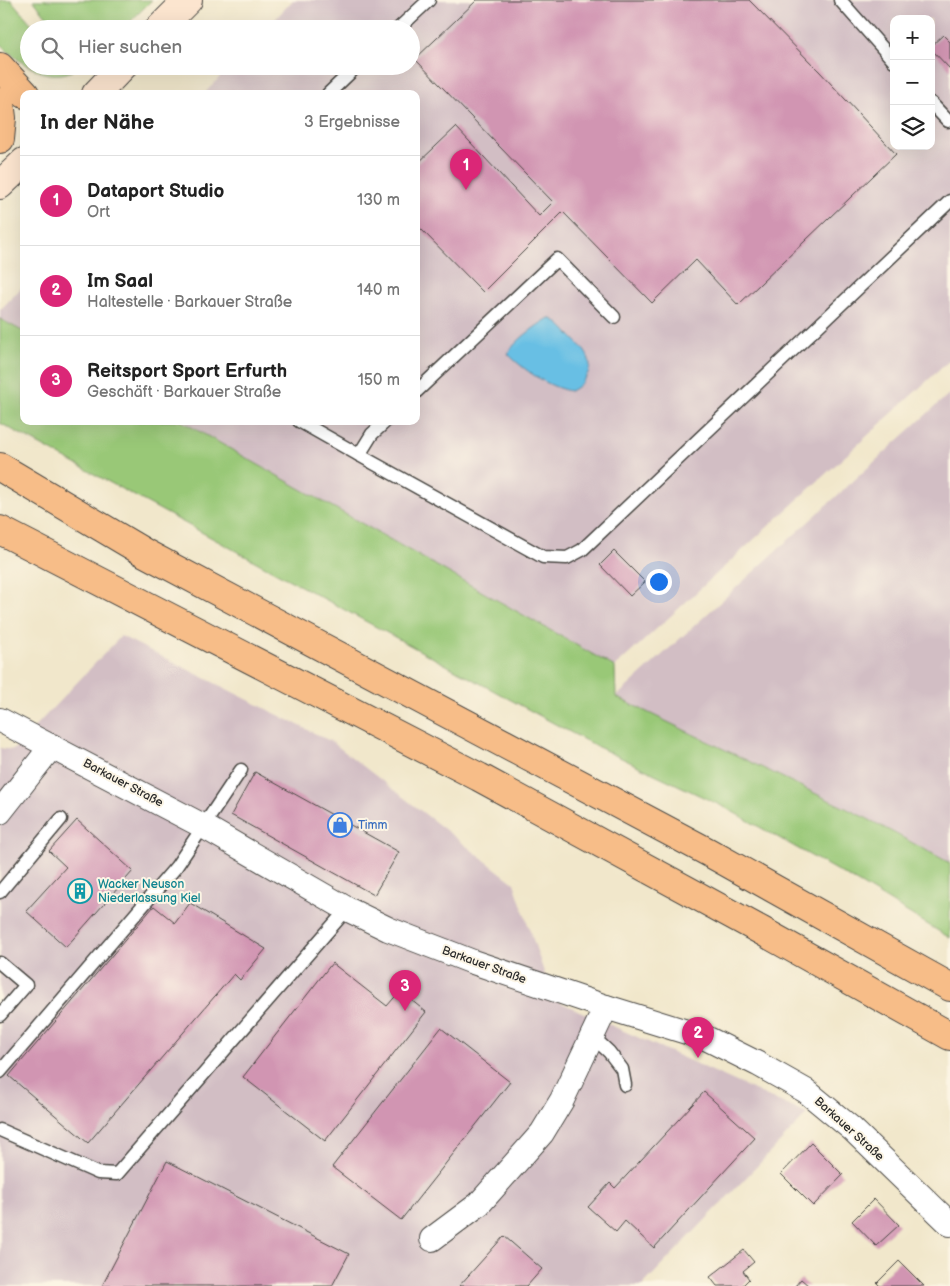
<!DOCTYPE html>
<html lang="de">
<meta charset="utf-8">
<style>
:root{--surface:#fff;--page:#f6f6f6;--text:#222;--muted:#767676;--line:#e0e0e0;--accent:#db2777}
body{margin:0;font-family:"Balsamiq Sans",sans-serif;background:var(--page);color:var(--text)}
.controls{position:absolute;right:15px;top:15px;display:grid;overflow:hidden;border-radius:10px;box-shadow:0 5px 20px #0002}
.controls button{width:45px;height:45px;display:grid;place-items:center;padding:0;border:0;border-bottom:1px solid var(--line);background:var(--surface);color:var(--text);font:25px sans-serif}
.you{position:absolute;left:658px;top:581px;width:18px;height:18px;margin:-12px;border:4px solid #fff;border-radius:50%;background:#1a73e8;box-shadow:0 0 0 8px #1a73e833}
.badge{display:grid;place-items:center;width:32px;height:32px;border-radius:50%;background:var(--accent);color:#fff;font-size:16px;font-weight:700}
.pin{position:absolute;translate:-50% -41px;filter:drop-shadow(0 1px 2px #0008)}
.pin::after{content:'';position:absolute;top:26px;width:18px;height:15px;background:inherit;clip-path:polygon(0 0,100% 0,50% 100%)}
.list{margin:0;padding:0;list-style:none}
h2{display:flex;justify-content:space-between;align-items:center;height:65px;margin:0;padding:0 20px;font-size:21px}
h2 small{font-size:16px;font-weight:400;color:var(--muted)}
.list li{display:grid;grid-template-columns:32px 1fr auto;gap:15px;align-items:center;box-sizing:border-box;height:90px;padding:0 20px;border-top:1px solid var(--line)}
.list b{display:block;font-size:19px;white-space:nowrap}
.list p{margin:0;font-size:16px;white-space:nowrap;color:var(--muted)}
.list em{font-size:16px;font-style:normal;color:var(--muted)}
.icon{flex:none;width:28px;height:28px;fill:none;stroke:currentColor;stroke-width:2;stroke-linecap:round;stroke-linejoin:round}
.map{position:relative;flex:none;width:950px;height:1286px;overflow:hidden}
.search{position:absolute;background:var(--surface);box-shadow:0 5px 20px #0002;left:20px;top:20px;width:400px;height:55px;display:flex;align-items:center;gap:12px;box-sizing:border-box;padding:0 18px;border-radius:28px;color:var(--muted);font-size:19px}
.panel{position:absolute;background:var(--surface);box-shadow:0 5px 20px #0002;left:20px;top:90px;width:400px;height:335px;border-radius:10px}
.map>svg:first-child{display:block}
</style>
<div class="map">
<svg width="950" height="1286" viewBox="0 0 950 1286">
<rect width="100%" height="100%" fill="#fcf5e5"/>
<filter id="ink" filterUnits="userSpaceOnUse"><feTurbulence type="fractalNoise" baseFrequency=".02" numOctaves="2"/><feDisplacementMap in="SourceGraphic" scale="10" xChannelSelector="R" yChannelSelector="G"/><feConvolveMatrix kernelMatrix="1 2 1 2 8 2 1 2 1" color-interpolation-filters="sRGB"/></filter>
<filter id="wash" filterUnits="userSpaceOnUse"><feTurbulence type="fractalNoise" baseFrequency=".0096" numOctaves="4" result="noise"/><feDisplacementMap in="SourceGraphic" scale="20" xChannelSelector="R" yChannelSelector="G"/><feGaussianBlur stdDeviation="1.12" result="paint"/><feColorMatrix in="noise" values="0 0 0 0 0 0 0 0 0 0 0 0 0 0 0 0 0 1.4 0 .05"/><feComposite in="paint" operator="in"/></filter>
<g filter="url(#wash)">
<rect width="100%" height="100%" fill="#f1e7cb"/>
<!-- industrial -->
<g fill="#d2bec4" fill-rule="evenodd">
<path d="M293,0H950V360L615,667L181,421H416V94H204L230,66H411V29H266ZM894,19H931V146H894Z"/>
<polygon points="24,285 24,332 0,319 0,310"/>
<polygon points="950,393 950,863 866,818 616,697"/>
<polygon points="121,636 332,742 514,883 553,999 807,1114 642,1286 0,1286 0,748 13,750"/>
</g>
<!-- green -->
<g fill="#99c877" stroke="#627a51">
<path d="M0,0H11L36,29H29V66H68L72,71C45,83 19,62 0,44Z"/>
<polygon points="33,0 152,0 123,29 57,29"/>
<polygon points="0,319 24,332 24,421 181,421 615,667 616,697 866,818 950,863 950,938 859,883 724,807 592,744 0,423"/>
</g>
<!-- water -->
<path fill="#67bfe4" stroke="#497588" d="M549,318C557,320 564,329 570,335C582,348 598,360 585,378C581,384 577,388 570,391C548,387 524,370 508,354C513,342 537,325 549,318Z"/>
<g id="blocks">
<!-- building -->
<g fill="#d195b2">
<polygon points="477,0 749,0 820,72 896,154 738,305 696,260 652,303 563,212 483,292 416,224 416,165 456,127 539,216 553,202 415,59"/>
<polygon points="943,35 950,42 950,69 931,49 931,46"/>
<polygon points="614,551 645,582 630,596 600,565"/>
<polygon points="255,772 399,852 374,895 231,815"/>
<polygon points="77,820 133,871 66,947 26,911 66,867 49,851"/>
<polygon points="190,903 266,949 240,980 234,974 88,1143 9,1076 154,906 175,923"/>
<polygon points="332,963 387,1006 400,991 426,1012 325,1141 243,1077"/>
<polygon points="441,1028 510,1082 401,1220 332,1167"/>
<polygon points="704,1092 755,1138 654,1248 625,1221 616,1232 588,1207 610,1183 615,1188"/>
<polygon points="811,1143 843,1175 813,1206 781,1174"/>
<polygon points="167,1161 349,1254 332,1286 102,1286"/>
<polygon points="874,1199 899,1225 876,1246 852,1221"/>
<polygon points="504,1236 542,1269 527,1286 459,1286"/>
<polygon points="744,1250 754,1262 743,1271 749,1279 742,1286 717,1286 710,1277"/>
<polygon points="899,1261 924,1286 880,1286 877,1283"/>
<polygon points="801,1279 809,1286 795,1286"/>
</g>
</g>
</g>
<g filter="url(#ink)">
<use href="#blocks" fill-opacity="0" stroke="#494743" stroke-width="1"/>
<g fill="none" stroke-linecap="round" stroke-linejoin="round">
<defs>
<g id="lane">
<polyline points="840,0 894,61"/>
<polyline points="398,29 429,0"/>
<polyline points="328,94 357,66"/>
<polyline points="931,103 948,121"/>
<polyline points="416,392 557,259 614,317"/>
<polyline points="299,421 359,455 372,434 386,421"/>
<polyline points="359,455 543,557 567,558 582,550 950,201"/>
<polyline points="0,892 61,819"/>
<polyline points="0,963 26,985 0,1015"/>
<polyline points="593,1037 609,1052 622,1069 625,1085"/>
<polyline points="0,1072 176,867 241,770"/>
<polyline points="0,1130 98,1173 117,1174 347,909"/>
</g>
<g id="street">
<polyline points="0,720 203,826 347,909 388,929 473,962 606,1007 706,1038 758,1064 806,1091 852,1129 950,1224"/>
<polyline points="0,812 52,746"/>
<polyline points="432,1239 479,1204 542,1133 562,1100 606,1007"/>
</g>
<g id="secondary">
<polyline points="159,29 188,0"/>
<polyline points="96,94 123,66"/>
<polyline points="0,185 24,162"/>
</g>
<g id="highway">
<polyline points="0,67 25,94"/>
<polyline points="0,102 2,118 0,139"/>
<polyline points="0,467 145,553 708,852 950,987"/>
<polyline points="0,530 479,777 762,931 950,1036"/>
</g>
</defs>
<!-- lane casing -->
<use href="#lane" stroke="#494743" stroke-width="15"/>
<!-- street casing -->
<use href="#street" stroke="#494743" stroke-width="26"/>
<!-- secondary casing -->
<use href="#secondary" stroke="#494743" stroke-width="30"/>
<!-- highway casing -->
<use href="#highway" stroke="#494743" stroke-width="30"/>
<!-- lane -->
<use href="#lane" stroke="#fff" stroke-width="12"/>
<!-- street -->
<use href="#street" stroke="#fff" stroke-width="24"/>
<!-- secondary -->
<use href="#secondary" stroke="#fce5cf" stroke-width="28"/>
<!-- highway -->
<use href="#highway" stroke="#f7bd88" stroke-width="28"/>
</g>
</g>
<!-- icons -->
<defs>
<symbol id="shop-ring" viewBox="-11 -11 22 22"><circle r="9.5" fill="#fcf5e5" stroke="#3f7fe0" stroke-width="1.5"/><path d="M-5-2.5h2.3a2.7 3.5 0 0 1 5.4 0H5L5.5 6h-11ZM-1.5-2.5h3a1.5 2.3 0 0 0-3 0Z" fill="#3f7fe0"/></symbol>
<symbol id="building-ring" viewBox="-11 -11 22 22"><circle r="9.5" fill="#fcf5e5" stroke="#0f9aa8" stroke-width="1.5"/><path d="M-4-6H4V6H1V3H-1V6H-4ZM-2.5-4.3h1.7v1.8h-1.7ZM.8-4.3h1.7v1.8H.8ZM-2.5-1h1.7V.8h-1.7ZM.8-1h1.7V.8H.8Z" fill="#0f9aa8"/></symbol>
</defs>
<g fill-rule="evenodd">
<use href="#shop-ring" x="326" y="811" width="28" height="28"/>
<use href="#building-ring" x="66" y="877" width="28" height="28"/>
</g>
<g text-anchor="middle" dominant-baseline="central" stroke-width="4" stroke-linejoin="round" paint-order="stroke">
<!-- street labels -->
<g font-size="12" fill="#2b2b2b" stroke="#fcf5e5">
<text transform="translate(123 783) rotate(28)">Barkauer Straße</text>
<text transform="translate(484 965) rotate(20)">Barkauer Straße</text>
<text transform="translate(849 1129) rotate(42)">Barkauer Straße</text>
</g>
<!-- shop labels -->
<g font-size="12" fill="#366cbe" stroke="#fcf5e5" text-anchor="start">
<text x="358" y="825">Timm</text>
</g>
<!-- culture labels -->
<g font-size="12" fill="#0d838f" stroke="#fcf5e5" text-anchor="start">
<text x="98" y="884">Wacker Neuson<tspan x="98" dy="14">Niederlassung Kiel</tspan></text>
</g>
</g>
</svg>
<div class="controls">
<button>+</button>
<button>−</button>
<button><svg class="icon" aria-label="layers" viewBox="0 0 24 24"><path d="M12 4l9 5-9 5-9-5zM3 14l9 5 9-5"/></svg></button>
</div>
<div class="you"></div>
<div class="pin badge" style="left:466px;top:190px">1</div>
<div class="pin badge" style="left:698px;top:1058px">2</div>
<div class="pin badge" style="left:405px;top:1011px">3</div>
<div class="search"><svg class="icon" aria-label="search" viewBox="0 0 24 24"><circle cx="10" cy="10" r="6"/><path d="M15 15l6 6"/></svg>Hier suchen</div>
<section class="panel">
<h2>In der Nähe<small>3 Ergebnisse</small></h2>
<ul class="list">
<li><span class="badge">1</span><div><b>Dataport Studio</b><p>Ort</p></div><em>130 m</em></li>
<li><span class="badge">2</span><div><b>Im Saal</b><p>Haltestelle · Barkauer Straße</p></div><em>140 m</em></li>
<li><span class="badge">3</span><div><b>Reitsport Sport Erfurth</b><p>Geschäft · Barkauer Straße</p></div><em>150 m</em></li>
</ul>
</section>
</div>
